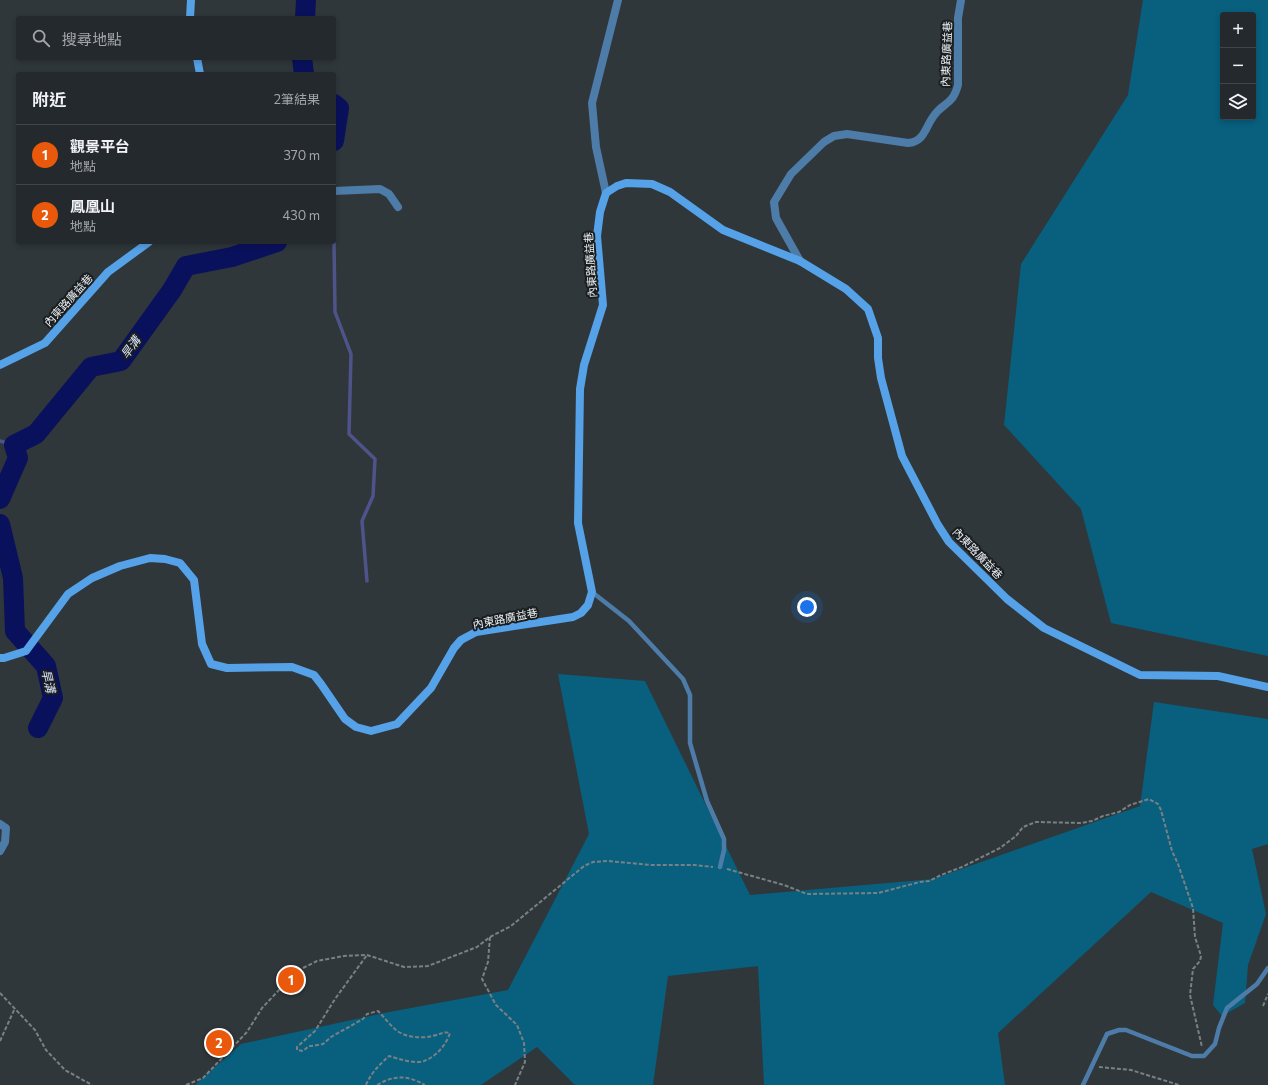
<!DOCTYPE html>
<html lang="zh-TW">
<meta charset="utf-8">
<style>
:root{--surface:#23292c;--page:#2b3134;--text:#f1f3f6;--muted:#a3a6a9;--line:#404548;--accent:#ea580c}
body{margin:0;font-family:Commissioner,"Noto Sans TC",sans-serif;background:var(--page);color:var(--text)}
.controls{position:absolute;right:12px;top:12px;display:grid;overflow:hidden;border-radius:4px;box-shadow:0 2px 6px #0003}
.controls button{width:36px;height:36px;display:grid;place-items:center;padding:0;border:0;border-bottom:1px solid var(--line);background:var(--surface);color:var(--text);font:20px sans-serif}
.you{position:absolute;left:807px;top:607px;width:14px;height:14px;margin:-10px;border:3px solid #fff;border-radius:50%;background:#1a73e8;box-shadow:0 0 0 6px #1a73e833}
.badge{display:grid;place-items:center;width:26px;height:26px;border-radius:50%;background:var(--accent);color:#fff;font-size:13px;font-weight:700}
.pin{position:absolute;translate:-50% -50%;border:2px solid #fff;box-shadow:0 1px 4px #0006}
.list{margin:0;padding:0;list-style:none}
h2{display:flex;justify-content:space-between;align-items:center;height:52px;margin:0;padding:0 16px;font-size:17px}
h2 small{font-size:13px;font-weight:400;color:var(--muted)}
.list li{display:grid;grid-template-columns:26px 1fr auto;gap:12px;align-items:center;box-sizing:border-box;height:60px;padding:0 16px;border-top:1px solid var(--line)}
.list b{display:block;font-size:15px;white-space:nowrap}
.list p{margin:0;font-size:13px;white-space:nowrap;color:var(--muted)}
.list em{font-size:13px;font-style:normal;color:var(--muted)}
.icon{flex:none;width:22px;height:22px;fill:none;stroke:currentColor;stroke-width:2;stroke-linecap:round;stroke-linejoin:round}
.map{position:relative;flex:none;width:1268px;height:1085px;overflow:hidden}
.search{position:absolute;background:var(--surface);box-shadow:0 2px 6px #0003;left:16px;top:16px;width:320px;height:44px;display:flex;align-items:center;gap:10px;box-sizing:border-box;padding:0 14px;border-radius:4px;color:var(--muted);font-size:15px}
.panel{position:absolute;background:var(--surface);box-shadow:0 2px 6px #0003;left:16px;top:72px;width:320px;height:172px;border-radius:4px}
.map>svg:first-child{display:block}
</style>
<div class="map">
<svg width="1268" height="1085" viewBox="0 0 1268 1085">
<rect width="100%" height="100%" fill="#2f373b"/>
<!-- green -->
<g fill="#08607e" fill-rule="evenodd">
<path d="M1143,0H1268V656L1111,623L1081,509L1004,425L1021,264L1128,95ZM1223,15H1253V117H1223Z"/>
<polygon points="558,674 645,681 750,895 933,879 1140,806 1154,702 1268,719 1268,844 1252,849 1266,914 1248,965 1245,1003 1222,1016 1213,1005 1223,923 1151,892 998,1033 1005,1085 764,1085 758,966 668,976 653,1085 575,1085 537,1047 481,1085 195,1085 241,1044 384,1013 508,990 589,834"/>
</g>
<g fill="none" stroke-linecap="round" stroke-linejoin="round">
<!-- stream -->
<g stroke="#4e5489" stroke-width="3.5">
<polyline points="334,242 335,312 351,354 349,434 375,459 373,496 362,521 367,581"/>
<polyline points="0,441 14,445"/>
</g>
<!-- river -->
<g stroke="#0a115c" stroke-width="20">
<polyline points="305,18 306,0"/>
<polyline points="302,58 304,74"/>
<polyline points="334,104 339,108 334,141"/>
<polyline points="0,499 18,458 14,445 36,434 91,367 121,361 172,290 186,266 232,257 277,242"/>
<polyline points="0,524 13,578 15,631 46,666 53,698 38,728"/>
</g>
<!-- path -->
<g stroke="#7a8184" stroke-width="2" stroke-dasharray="4 2" stroke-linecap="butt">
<polyline points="727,869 784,885 807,894 878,893 920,882 929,881 941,875 962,867 1000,848 1016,836 1023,827 1036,822 1081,823 1092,821 1103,816 1119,812 1130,805 1149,799 1158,804 1161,810 1172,851 1178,864 1193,908 1195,937 1201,956 1200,961 1193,969 1190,995 1202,1047"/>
<polyline points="490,937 488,962 482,979 496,1005 517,1025 524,1043 525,1062 515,1085"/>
<polyline points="0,993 35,1030 46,1050 65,1070 92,1085"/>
<polyline points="1263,1006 1268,994"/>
<polyline points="0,1041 15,1008"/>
<polyline points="1099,1067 1131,1070 1179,1085"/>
<polyline points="186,1085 203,1078 247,1032 262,1008 297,971 317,961 344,956 367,955 404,967 428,966 477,947 490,937 511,926 584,866 593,862 608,861 651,865 694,865 713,867"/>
<path d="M366,1085C371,1073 379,1065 389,1056C399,1059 414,1064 424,1061C436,1057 446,1045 450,1033C443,1031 439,1035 432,1036C421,1039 404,1037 396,1030C389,1024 384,1017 378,1011L367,1014L363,1019L331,1037L323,1044L312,1046H309L303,1051L297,1050V1047L315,1031L335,999L367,955"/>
<path d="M377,1085C394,1075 407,1075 425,1085"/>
</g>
<!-- lane -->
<g stroke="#4e7ca8" stroke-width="4.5">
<polyline points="592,592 629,621 683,679 690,695 690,743 707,801 724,839 724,850 720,867"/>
<polyline points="1083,1085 1107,1034 1119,1030 1126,1030 1192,1056 1204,1056 1215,1044 1219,1028 1227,1008 1257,984 1268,968"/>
</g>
<!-- street -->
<g stroke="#4e7ca8" stroke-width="8">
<polyline points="334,191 380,189 389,194 398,207"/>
<polyline points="606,193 596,147 592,103 618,0"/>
<path d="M800,261L776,218L774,202L791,174L824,142L834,136L847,134L908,143C924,142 925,128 933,117C943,101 952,107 958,85V18L961,0"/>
<polyline points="0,824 6,828 5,842 0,851"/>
</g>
<!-- secondary -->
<g stroke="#56a2e8" stroke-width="8">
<polyline points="190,18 191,0"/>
<polyline points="197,58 200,74"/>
<polyline points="0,365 45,343 108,272 149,242"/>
<polyline points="0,658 4,658 26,651 68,594 92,578 120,566 150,558 165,559 180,563 194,580 202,644 211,664 227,668 292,667 314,675 321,684 345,719 356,727 371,731 397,724 431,688 454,648 461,640 476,632 573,617 581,613 588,605 592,592 578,523 580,389 584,365 603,305 597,236 600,212 606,193 617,186 626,183 652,184 670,192 723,230 800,261 846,289 868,309 878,338 878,358 881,378 902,456 938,525 949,542 1007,599 1044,628 1140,675 1218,676 1268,687"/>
</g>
</g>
<g text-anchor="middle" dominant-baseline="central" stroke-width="4" stroke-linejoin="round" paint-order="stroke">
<!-- street labels -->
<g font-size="11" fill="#ebf0f3" stroke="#1a1e20">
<text transform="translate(946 54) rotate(-88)">內東路廣益巷</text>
<text transform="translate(590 265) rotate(-94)">內東路廣益巷</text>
<text transform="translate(68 300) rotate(-48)">內東路廣益巷</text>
<text transform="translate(978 553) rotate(46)">內東路廣益巷</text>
<text transform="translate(505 618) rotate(-11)">內東路廣益巷</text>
</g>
<!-- water labels -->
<g font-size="12" font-style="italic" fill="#dae3f9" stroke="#1a1e20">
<text transform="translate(130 347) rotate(-54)">旱溝</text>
<text transform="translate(49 681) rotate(77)">旱溝</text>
</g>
</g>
</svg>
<div class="controls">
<button>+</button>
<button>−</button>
<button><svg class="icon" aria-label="layers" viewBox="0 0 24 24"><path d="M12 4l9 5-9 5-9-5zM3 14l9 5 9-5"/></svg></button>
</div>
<div class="you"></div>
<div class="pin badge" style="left:291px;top:980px">1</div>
<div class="pin badge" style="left:219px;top:1043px">2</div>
<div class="search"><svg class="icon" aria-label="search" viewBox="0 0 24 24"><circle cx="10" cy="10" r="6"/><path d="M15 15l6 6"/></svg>搜尋地點</div>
<section class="panel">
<h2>附近<small>2筆結果</small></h2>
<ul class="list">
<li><span class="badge">1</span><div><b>觀景平台</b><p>地點</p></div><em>370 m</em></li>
<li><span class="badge">2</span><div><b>鳳凰山</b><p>地點</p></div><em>430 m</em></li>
</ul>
</section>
</div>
